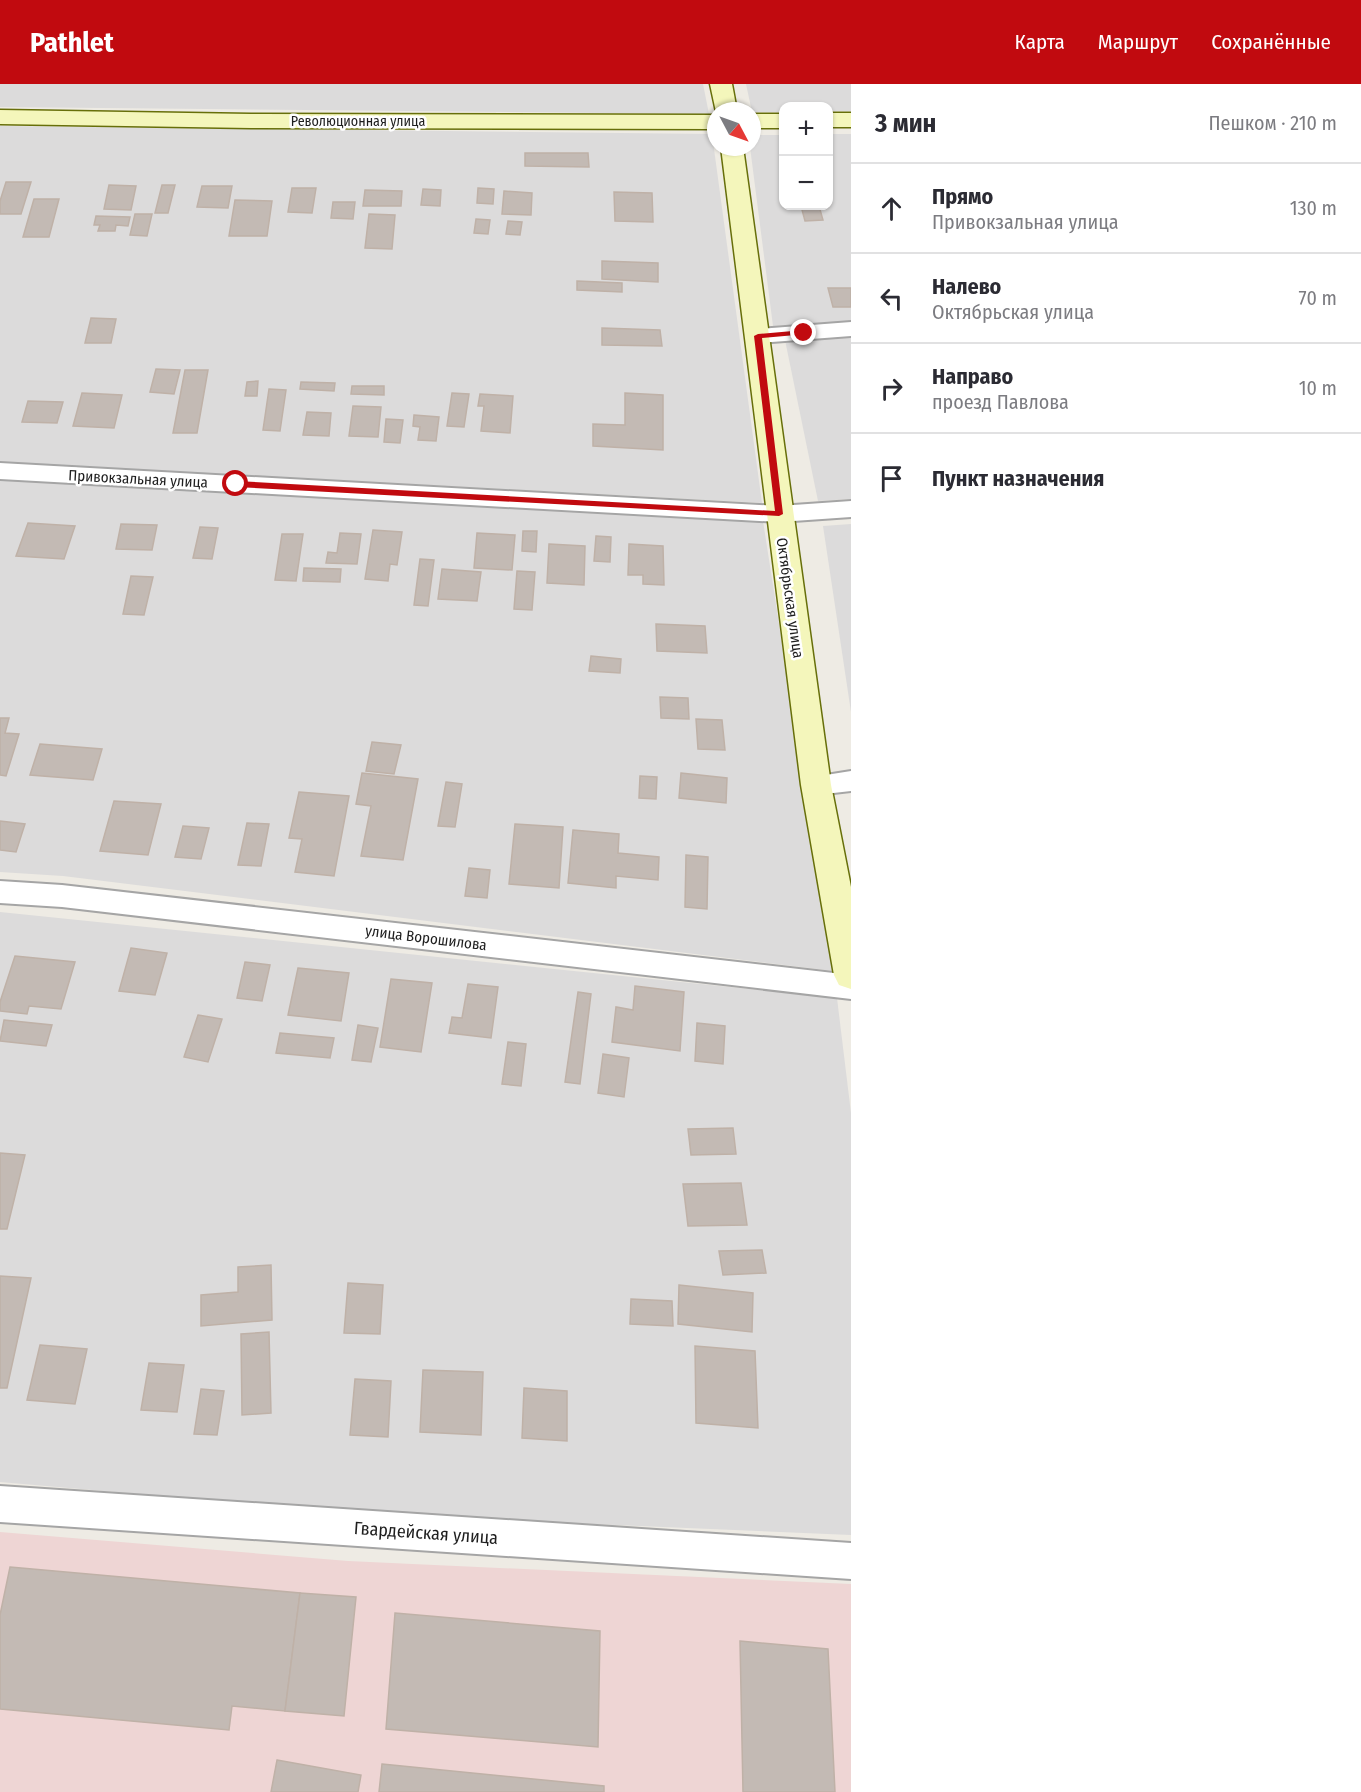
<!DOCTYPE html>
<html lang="ru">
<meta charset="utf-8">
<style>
:root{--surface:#fff;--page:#f2f2f3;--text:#2b2b33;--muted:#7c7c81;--line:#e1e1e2;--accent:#c10a0f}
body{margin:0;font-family:"Fira Sans Condensed",sans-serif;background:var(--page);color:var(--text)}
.controls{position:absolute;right:18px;top:18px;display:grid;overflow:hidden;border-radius:12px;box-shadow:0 2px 4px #0004}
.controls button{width:54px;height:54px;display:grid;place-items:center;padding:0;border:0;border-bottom:2px solid var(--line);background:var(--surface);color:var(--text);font:30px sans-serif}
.compass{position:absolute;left:707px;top:18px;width:54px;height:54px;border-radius:50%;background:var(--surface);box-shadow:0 2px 4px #0004;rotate:131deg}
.stop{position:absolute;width:18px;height:18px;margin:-14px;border:4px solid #c10a0f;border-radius:50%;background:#fff}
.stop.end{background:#c10a0f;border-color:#fff;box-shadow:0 2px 6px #0008}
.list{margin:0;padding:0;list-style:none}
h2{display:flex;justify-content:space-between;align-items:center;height:78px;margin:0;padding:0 24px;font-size:26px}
h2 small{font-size:20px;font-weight:400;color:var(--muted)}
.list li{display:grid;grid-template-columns:39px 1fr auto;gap:18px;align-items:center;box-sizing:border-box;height:90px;padding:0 24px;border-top:2px solid var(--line)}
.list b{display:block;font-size:22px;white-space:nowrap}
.list p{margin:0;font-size:20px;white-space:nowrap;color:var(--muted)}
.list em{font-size:20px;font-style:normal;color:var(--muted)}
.icon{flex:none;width:33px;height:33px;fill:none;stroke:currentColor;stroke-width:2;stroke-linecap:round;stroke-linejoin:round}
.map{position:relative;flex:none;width:851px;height:1708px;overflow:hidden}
header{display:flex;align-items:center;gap:36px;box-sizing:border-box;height:84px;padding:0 30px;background:var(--accent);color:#fff}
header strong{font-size:28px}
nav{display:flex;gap:33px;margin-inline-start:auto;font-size:21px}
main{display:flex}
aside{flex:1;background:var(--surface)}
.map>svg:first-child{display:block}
</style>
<header>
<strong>Pathlet</strong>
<nav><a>Карта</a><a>Маршрут</a><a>Сохранённые</a></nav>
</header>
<main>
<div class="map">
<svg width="851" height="1708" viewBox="0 0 851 1708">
<rect width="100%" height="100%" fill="#eeebe4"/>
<!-- residential -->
<g fill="#dcdbdb">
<polygon points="0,0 703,0 709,30 0,23"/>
<polygon points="746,0 851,0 851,27 829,27 828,22 784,22 783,28 752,28"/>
<polygon points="0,42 712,50 762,419 0,378"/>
<polygon points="829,50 851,50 851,237 773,242 750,63 752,63 752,51 783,51 784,122 828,122"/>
<polygon points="851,251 851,415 818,417 785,256"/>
<polygon points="0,394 763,437 833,887 63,792 0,788"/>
<polygon points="851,440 851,628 823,442"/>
<polygon points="0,828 837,914 851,1029 851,1451 380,1431 0,1398"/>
</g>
<!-- commercial -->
<polygon fill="#eed5d4" points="0,1448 348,1477 851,1500 851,1708 0,1708"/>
<!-- building -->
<g fill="#c3bab4" stroke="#bfb1a7" stroke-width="1.5">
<polygon points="525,69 588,69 589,83 525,82"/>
<polygon points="6,98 31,98 21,130 0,130 0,117"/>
<polygon points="109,101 136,102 131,126 104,125"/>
<polygon points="162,101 175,101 168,129 155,129"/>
<polygon points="202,102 232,102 228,124 197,123"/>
<polygon points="292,104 316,104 312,129 288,128"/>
<polygon points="478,104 494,105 493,120 477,119"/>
<polygon points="423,105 441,106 440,122 421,121"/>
<polygon points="365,106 402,107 401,122 363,122"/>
<polygon points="504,107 532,109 531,131 502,130"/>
<polygon points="614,108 652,109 653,138 615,137"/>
<polygon points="34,115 59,115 49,153 23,153"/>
<polygon points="235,116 272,117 267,152 229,152"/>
<polygon points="333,118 355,118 353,135 331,134"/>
<polygon points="801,122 819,122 823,136 805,137"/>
<polygon points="135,130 152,130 147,152 130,151"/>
<polygon points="369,130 395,131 392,165 365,164"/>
<polygon points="96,132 130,133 128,142 116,141 115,147 98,147 100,141 94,141"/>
<polygon points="476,135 490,136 488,150 474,149"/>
<polygon points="508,137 522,138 520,151 506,150"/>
<polygon points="602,177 658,179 658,198 602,195"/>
<polygon points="577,197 622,199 622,208 577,206"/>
<polygon points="828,204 851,204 851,223 833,223"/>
<polygon points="91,234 116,235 111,259 85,259"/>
<polygon points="602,244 660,246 662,262 602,261"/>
<polygon points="156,285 180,286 174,310 150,308"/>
<polygon points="185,286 208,286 197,349 173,349"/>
<polygon points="258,297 257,312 245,312 247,298"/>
<polygon points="301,298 335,299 334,307 300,305"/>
<polygon points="352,302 384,302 384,311 351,310"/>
<polygon points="269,305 286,306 280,347 263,346"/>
<polygon points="82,309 122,311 114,344 73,342"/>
<polygon points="452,309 469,310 464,343 447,342"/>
<polygon points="625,309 663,311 663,366 593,362 593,340 625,341"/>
<polygon points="480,310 513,312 510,349 481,347 484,322 478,322"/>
<polygon points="28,317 63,318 57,339 22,338"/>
<polygon points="353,322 381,323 378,353 349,352"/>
<polygon points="307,328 331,329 329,352 303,351"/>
<polygon points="414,331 439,333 436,357 418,356 420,343 413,342"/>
<polygon points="386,335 403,336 400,359 384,358"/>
<polygon points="28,439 75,442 64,475 16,472"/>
<polygon points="121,440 157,441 152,466 116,465"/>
<polygon points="200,443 218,444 212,475 193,474"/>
<polygon points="373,446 402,448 397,481 390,480 388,497 365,495"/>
<polygon points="523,447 537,447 536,468 522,467"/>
<polygon points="340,449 361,450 357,480 326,479 328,468 337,469"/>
<polygon points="477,449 515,451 512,486 474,484"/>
<polygon points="282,450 303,450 296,497 275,496"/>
<polygon points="596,452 611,453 610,478 594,477"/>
<polygon points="549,460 585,462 584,501 547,499"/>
<polygon points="629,460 663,462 664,501 643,500 643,491 628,491"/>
<polygon points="420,475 434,476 428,522 414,521"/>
<polygon points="304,484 341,485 340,498 303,497"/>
<polygon points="442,485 481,488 477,517 438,515"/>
<polygon points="517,487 535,488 532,526 514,525"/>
<polygon points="131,492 153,493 144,531 123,530"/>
<polygon points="656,540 705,542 707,569 657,567"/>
<polygon points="591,572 621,575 620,589 589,587"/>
<polygon points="660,613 688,614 689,635 661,634"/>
<polygon points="0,634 9,634 5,649 19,650 6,692 0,691"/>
<polygon points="696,635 722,636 725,666 698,665"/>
<polygon points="372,658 401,661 394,690 366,687"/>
<polygon points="40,660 102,665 93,696 30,691"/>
<polygon points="362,689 418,695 403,776 361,772 371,722 356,720"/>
<polygon points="681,689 727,694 726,719 679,714"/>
<polygon points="640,692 657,693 656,715 639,714"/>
<polygon points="446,698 462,700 455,743 438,742"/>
<polygon points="299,708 349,712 334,792 295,788 302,755 289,754"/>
<polygon points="114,717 161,720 148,771 100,767"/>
<polygon points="0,737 25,740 16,768 0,766"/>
<polygon points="247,739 269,740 261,782 238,781"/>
<polygon points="515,740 563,743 559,804 509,800"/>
<polygon points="183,742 209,744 201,775 175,773"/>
<polygon points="573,746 619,750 618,769 659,773 658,796 616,792 616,804 568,799"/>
<polygon points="686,771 708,773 707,825 685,823"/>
<polygon points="469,784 490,786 487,814 465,812"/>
<polygon points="131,864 167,869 155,911 119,907"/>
<polygon points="15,872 75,878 61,925 29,922 27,930 0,927 0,918"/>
<polygon points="245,878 270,881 262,917 237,914"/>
<polygon points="298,884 349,889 341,937 288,931"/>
<polygon points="391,895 432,899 421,968 380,963"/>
<polygon points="468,900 498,903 491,954 449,949 452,933 462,934"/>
<polygon points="635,902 684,908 680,967 612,958 616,923 633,926"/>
<polygon points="578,908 591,910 580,1000 565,998"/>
<polygon points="198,931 222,935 208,978 184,973"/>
<polygon points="4,936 52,941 46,962 0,957"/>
<polygon points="697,939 725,942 723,980 695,977"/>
<polygon points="358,941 378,944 371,978 352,976"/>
<polygon points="280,949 334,954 330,974 276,969"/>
<polygon points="508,958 526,960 521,1002 502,1000"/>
<polygon points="603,970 629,974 624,1013 598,1009"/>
<polygon points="733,1044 736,1070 691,1071 688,1045"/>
<polygon points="0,1069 25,1071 7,1145 0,1145"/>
<polygon points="741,1099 747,1141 688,1142 683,1100"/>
<polygon points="762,1166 766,1189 723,1191 719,1167"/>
<polygon points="271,1181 272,1236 201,1242 201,1211 238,1208 238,1183"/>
<polygon points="0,1192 31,1194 7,1304 0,1304"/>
<polygon points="348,1199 383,1201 380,1250 344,1249"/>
<polygon points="679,1201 753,1209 752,1248 678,1240"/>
<polygon points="631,1215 672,1217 673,1242 630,1240"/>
<polygon points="269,1248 271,1329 242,1331 241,1250"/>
<polygon points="40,1261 87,1265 75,1320 27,1316"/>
<polygon points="695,1262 755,1267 758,1344 696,1339"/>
<polygon points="149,1279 184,1281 177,1328 141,1326"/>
<polygon points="423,1286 483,1288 481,1351 420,1348"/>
<polygon points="355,1295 391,1297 388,1353 350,1351"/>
<polygon points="524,1304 567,1307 567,1357 522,1354"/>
<polygon points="201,1305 224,1307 217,1351 194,1350"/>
<polygon points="10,1483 300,1509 285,1627 232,1622 229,1646 0,1625 0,1531"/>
<polygon points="300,1509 356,1513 344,1632 285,1627"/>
<polygon points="395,1529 600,1547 598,1663 386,1645"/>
<polygon points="740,1557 828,1565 835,1708 743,1708"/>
<polygon points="277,1676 361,1691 358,1708 271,1708"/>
<polygon points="382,1680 604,1702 604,1708 379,1708"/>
</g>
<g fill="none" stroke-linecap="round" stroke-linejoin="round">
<defs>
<g id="street">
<polygon points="851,238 851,252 758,259 750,257 747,252 750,247 758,245"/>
<polygon points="0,379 779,422 851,417 851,433 779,438 0,395"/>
<polygon points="851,687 851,707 816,711 807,708 803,701 807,694"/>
<polygon points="0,797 62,801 851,891 851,915 62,823 0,819"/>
<polygon points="0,1402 851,1459 851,1495 0,1438"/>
</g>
<g id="secondary">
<polygon points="710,0 732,0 737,27 716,28"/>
<polygon points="0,26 251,30 716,31 716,45 251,44 0,40"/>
<rect x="828" y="29" width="23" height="14"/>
<rect x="752" y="30" width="32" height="14"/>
<polygon points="721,63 743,63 831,701 851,803 851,905 839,901 834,891 801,701"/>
</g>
</defs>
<!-- street casing -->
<use href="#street" stroke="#a5a5a5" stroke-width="4"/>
<!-- secondary casing -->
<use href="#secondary" stroke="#676f0a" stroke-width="3"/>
<!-- street -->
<use href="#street" fill="#fff" fill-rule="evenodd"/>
<!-- secondary -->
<use href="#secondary" fill="#f4f6bb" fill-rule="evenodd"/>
</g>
<!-- route -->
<polygon fill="#c10a0f" points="804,246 807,250 762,254 783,430 779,432 236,403 232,400 236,397 775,427 754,252 758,250"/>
<g text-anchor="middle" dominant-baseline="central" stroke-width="5" stroke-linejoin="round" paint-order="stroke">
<!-- far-street labels -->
<g font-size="14" fill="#1e1e1e" stroke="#fff">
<text x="358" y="37">Революционная улица</text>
</g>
<!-- street labels -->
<g font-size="15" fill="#1e1e1e" stroke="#fff">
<text transform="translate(138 395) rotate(3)">Привокзальная улица</text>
<text transform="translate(790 514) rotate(82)">Октябрьская улица</text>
<text transform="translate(426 854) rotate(7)">улица Ворошилова</text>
</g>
<!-- near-street labels -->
<g font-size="18" fill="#1e1e1e" stroke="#fff">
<text transform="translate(426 1449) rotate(4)">Гвардейская улица</text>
</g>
</g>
</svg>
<div class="controls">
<button>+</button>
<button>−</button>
</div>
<svg class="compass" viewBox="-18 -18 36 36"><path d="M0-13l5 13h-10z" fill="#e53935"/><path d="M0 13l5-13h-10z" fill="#7c7c81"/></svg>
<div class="stop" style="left:236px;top:400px"></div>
<div class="stop end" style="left:804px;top:249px"></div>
</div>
<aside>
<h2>3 мин<small>Пешком · 210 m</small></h2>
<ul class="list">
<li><svg class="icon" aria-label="ahead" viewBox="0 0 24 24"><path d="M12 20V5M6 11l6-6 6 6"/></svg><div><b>Прямо</b><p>Привокзальная улица</p></div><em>130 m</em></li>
<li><svg class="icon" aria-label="left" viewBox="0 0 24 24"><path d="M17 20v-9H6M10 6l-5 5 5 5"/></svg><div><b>Налево</b><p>Октябрьская улица</p></div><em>70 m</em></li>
<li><svg class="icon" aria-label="right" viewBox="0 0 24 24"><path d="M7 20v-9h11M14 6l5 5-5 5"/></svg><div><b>Направо</b><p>проезд Павлова</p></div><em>10 m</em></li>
<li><svg class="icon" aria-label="arrive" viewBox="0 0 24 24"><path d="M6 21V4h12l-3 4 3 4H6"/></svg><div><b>Пункт назначения</b></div></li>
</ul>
</aside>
</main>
